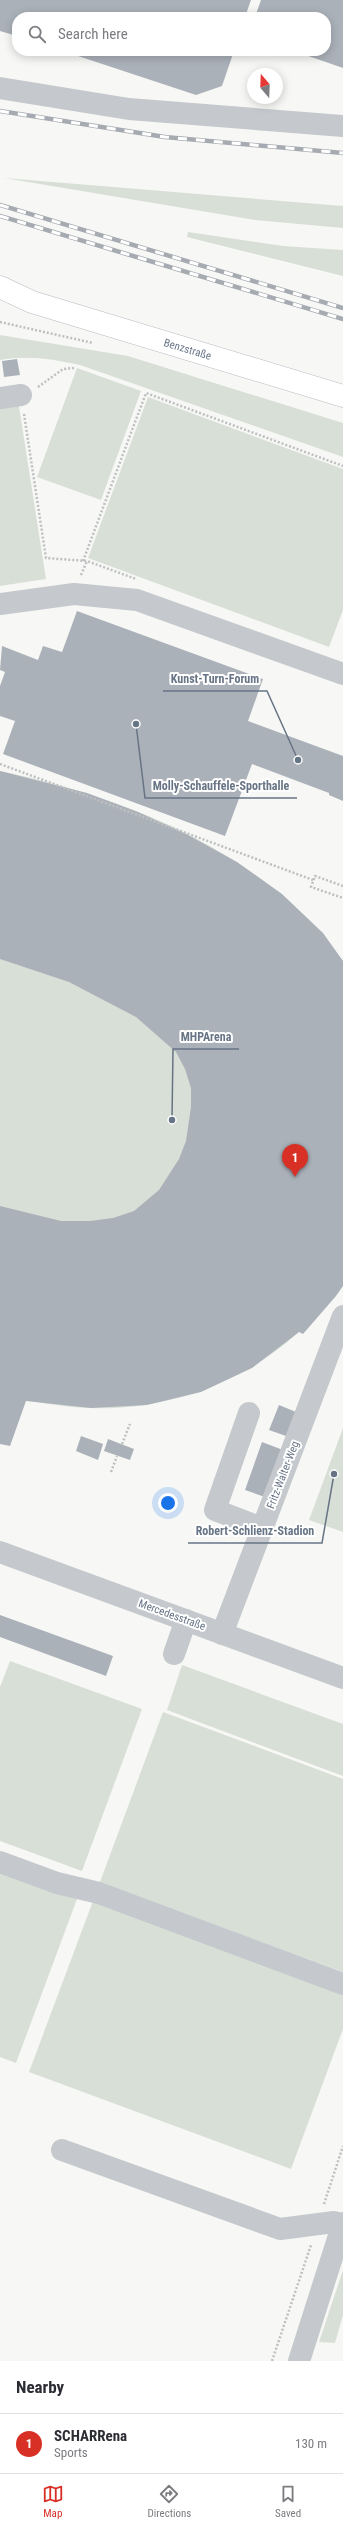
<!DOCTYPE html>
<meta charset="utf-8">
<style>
:root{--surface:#fff;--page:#f7f7f7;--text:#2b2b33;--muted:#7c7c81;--line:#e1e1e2;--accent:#d93025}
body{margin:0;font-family:"Roboto Condensed",sans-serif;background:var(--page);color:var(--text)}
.compass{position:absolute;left:247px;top:68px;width:36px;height:36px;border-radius:50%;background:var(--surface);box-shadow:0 2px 10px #0003;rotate:341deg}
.you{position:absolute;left:168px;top:1503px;width:14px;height:14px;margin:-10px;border:3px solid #fff;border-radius:50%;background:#1a73e8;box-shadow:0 0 0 6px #1a73e833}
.badge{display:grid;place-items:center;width:26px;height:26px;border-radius:50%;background:var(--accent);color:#fff;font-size:13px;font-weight:700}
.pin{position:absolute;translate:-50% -33px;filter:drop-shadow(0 1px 2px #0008)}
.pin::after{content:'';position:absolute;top:21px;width:14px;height:12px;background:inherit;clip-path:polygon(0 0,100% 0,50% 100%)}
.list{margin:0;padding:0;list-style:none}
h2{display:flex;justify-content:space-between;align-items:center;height:52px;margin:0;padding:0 16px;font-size:17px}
h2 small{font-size:13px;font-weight:400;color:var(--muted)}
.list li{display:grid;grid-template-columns:26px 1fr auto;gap:12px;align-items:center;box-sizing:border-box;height:60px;padding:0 16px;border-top:1px solid var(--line)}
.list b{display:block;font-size:15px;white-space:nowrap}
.list p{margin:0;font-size:13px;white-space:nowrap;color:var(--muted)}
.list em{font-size:13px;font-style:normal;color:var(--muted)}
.icon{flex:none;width:22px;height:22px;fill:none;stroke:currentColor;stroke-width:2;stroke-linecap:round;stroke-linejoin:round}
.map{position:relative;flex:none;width:343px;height:2361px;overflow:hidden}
.search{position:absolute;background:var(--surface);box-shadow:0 2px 10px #0003;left:12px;right:12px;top:12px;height:44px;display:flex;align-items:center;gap:10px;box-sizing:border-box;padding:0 14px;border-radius:16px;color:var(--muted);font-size:15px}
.sheet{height:112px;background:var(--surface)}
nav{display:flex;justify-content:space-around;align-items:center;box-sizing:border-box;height:56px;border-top:1px solid var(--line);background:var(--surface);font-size:11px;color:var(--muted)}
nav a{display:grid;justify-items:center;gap:2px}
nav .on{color:var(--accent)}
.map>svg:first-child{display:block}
</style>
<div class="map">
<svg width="343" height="2361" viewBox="0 0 343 2361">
<rect width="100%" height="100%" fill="#f7f8f5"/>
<!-- green -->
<g fill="#d8dfd6">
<polygon points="4,178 343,206 343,228 255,220"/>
<polygon points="188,232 283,246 343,250 343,276 187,237"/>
<path d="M0,335L128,356L343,423V457L80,365C52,359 28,355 0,360Z"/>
<polygon points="77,368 141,391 101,500 37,477"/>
<polygon points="148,397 343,469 343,610 329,647 88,558"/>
<polygon points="18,400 46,579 0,586 0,403"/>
<path d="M0,771C127,797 265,853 343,961V1279C291,1363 188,1412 90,1408C60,1407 30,1401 0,1395Z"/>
<polygon points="343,1428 343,1532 309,1520"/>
<polygon points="10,1661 142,1709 82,1871 0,1841 0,1687"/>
<polygon points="182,1665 343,1724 343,1776 167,1710"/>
<polygon points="163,1712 343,1779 343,1972 100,1882"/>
<polygon points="0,1871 77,1899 16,2063 0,2057"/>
<polygon points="93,1901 343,1993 343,2029 291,2169 29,2072"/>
<polygon points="343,2270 343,2315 335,2343 319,2342"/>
</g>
<!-- building -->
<g fill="#abb1b9">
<polygon points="0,0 251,0 245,17 17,17 17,36 0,31"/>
<polygon points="261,0 343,0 343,68 294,51 326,51 326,17 255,17"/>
<polygon points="63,51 234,51 222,86 196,95"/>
<polygon points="17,359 20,375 4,377 2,361"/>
<polygon points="77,611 263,679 248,721 343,756 343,801 329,795 329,793 252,764 225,836 3,754 15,721 0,716 0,686 5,672 0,670 2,646 38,660 43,646 62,652"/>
<polygon points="0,771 87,793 138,812 188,835 237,862 282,894 323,933 343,961 343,1286 336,1296 303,1334 299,1332 252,1368 201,1392 147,1405 91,1408 26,1401 10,1446 0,1444 0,1206 61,1221 90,1221 113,1218 134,1211 159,1190 179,1159 186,1141 191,1107 191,1088 185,1069 176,1052 136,1017 69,982 0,959"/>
<polygon points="279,1405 296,1412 286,1436 269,1430"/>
<polygon points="81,1436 103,1444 98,1460 76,1451"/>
<polygon points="108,1439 134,1449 130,1460 104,1451"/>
<polygon points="262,1442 283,1450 265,1497 245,1490"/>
<polygon points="0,1615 113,1656 106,1676 0,1637"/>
</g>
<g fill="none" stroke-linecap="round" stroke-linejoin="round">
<defs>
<g id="major">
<path id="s1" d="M0,287L32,302L343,396"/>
</g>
</defs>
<!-- major casing -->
<use href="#major" stroke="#b8bbc0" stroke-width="23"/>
<!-- path -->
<g stroke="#bdbfc1" stroke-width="2.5" stroke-dasharray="2 2" stroke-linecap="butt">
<polyline points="0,322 93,343"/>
<polyline points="38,387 63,369 74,368"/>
<polyline points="24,414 46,558 87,561 136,579"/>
<polyline points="83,561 146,393 343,466"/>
<polyline points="81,575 87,561"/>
<polyline points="0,764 313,880"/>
<polyline points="343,886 315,876 311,887 343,898"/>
<polyline points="122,1444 130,1424"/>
<polyline points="111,1472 117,1456"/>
<polyline points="324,2204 343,2146"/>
<polyline points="272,2361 311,2245"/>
</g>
<!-- minor -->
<g stroke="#c5c8cc" stroke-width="22">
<polyline points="0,88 129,109 343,126"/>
<polyline points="0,398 21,395"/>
<polyline points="0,604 74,594 137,600 343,674"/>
<polyline points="249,1413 215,1510 262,1528"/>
<polyline points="0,1552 343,1678"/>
<polyline points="222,1634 343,1316"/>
<polyline points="174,1654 186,1620"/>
<polyline points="0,1862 57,1883 99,1893 343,1984"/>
<polyline points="62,2150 280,2229 334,2222 343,2225"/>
<polyline points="299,2361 343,2223"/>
</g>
<!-- major -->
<use href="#major" stroke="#fff" stroke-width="22"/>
<defs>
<g id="rail">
<polyline points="0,111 165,137 343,153"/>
<polyline points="0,205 343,308"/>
<polyline points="0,216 343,319"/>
</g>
</defs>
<!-- rail casing -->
<use href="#rail" stroke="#a6aab1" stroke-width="4.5"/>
<!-- rail -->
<use href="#rail" stroke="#fff" stroke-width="3" stroke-dasharray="9" stroke-linecap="butt"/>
</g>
<g text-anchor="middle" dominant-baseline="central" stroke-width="4" stroke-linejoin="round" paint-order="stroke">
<!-- street labels -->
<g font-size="11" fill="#677485" stroke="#fff">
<text stroke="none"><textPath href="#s1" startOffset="198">Benzstraße</textPath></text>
<text transform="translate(283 1475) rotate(-69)">Fritz-Walter-Weg</text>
<text transform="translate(172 1615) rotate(20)">Mercedesstraße</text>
</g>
</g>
<!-- callouts -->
<path fill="none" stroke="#677485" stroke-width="1.5" d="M298 760L267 691H163M136 724L145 798H297M172 1120L173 1049H239M334 1474L322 1543H188"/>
<g fill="#677485" stroke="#fff" stroke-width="1.5">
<circle cx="298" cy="760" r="4"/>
<circle cx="136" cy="724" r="4"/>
<circle cx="172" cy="1120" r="4"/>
<circle cx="334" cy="1474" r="4"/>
</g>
<g font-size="12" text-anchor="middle" font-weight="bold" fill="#677485" stroke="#fff" stroke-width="4" stroke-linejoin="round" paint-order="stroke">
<text x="215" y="683">Kunst-Turn-Forum</text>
<text x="221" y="790">Molly-Schauffele-Sporthalle</text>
<text x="206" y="1041">MHPArena</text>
<text x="255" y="1535">Robert-Schlienz-Stadion</text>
</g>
</svg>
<svg class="compass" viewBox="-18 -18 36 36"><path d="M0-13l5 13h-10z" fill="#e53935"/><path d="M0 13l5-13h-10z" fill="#7c7c81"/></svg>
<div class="you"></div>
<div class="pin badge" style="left:295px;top:1177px">1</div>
<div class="search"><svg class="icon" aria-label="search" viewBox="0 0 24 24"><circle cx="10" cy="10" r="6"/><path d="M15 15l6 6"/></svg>Search here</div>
</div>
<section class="sheet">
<h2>Nearby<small></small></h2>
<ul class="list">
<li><span class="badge">1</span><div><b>SCHARRena</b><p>Sports</p></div><em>130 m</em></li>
</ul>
</section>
<nav>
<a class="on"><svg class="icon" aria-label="map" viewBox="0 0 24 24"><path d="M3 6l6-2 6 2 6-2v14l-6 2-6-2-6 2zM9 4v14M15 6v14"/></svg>Map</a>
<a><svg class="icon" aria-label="directions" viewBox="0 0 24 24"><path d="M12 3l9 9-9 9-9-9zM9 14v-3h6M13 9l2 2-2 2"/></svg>Directions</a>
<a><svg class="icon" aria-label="saved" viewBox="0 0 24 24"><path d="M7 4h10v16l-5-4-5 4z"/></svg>Saved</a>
</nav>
